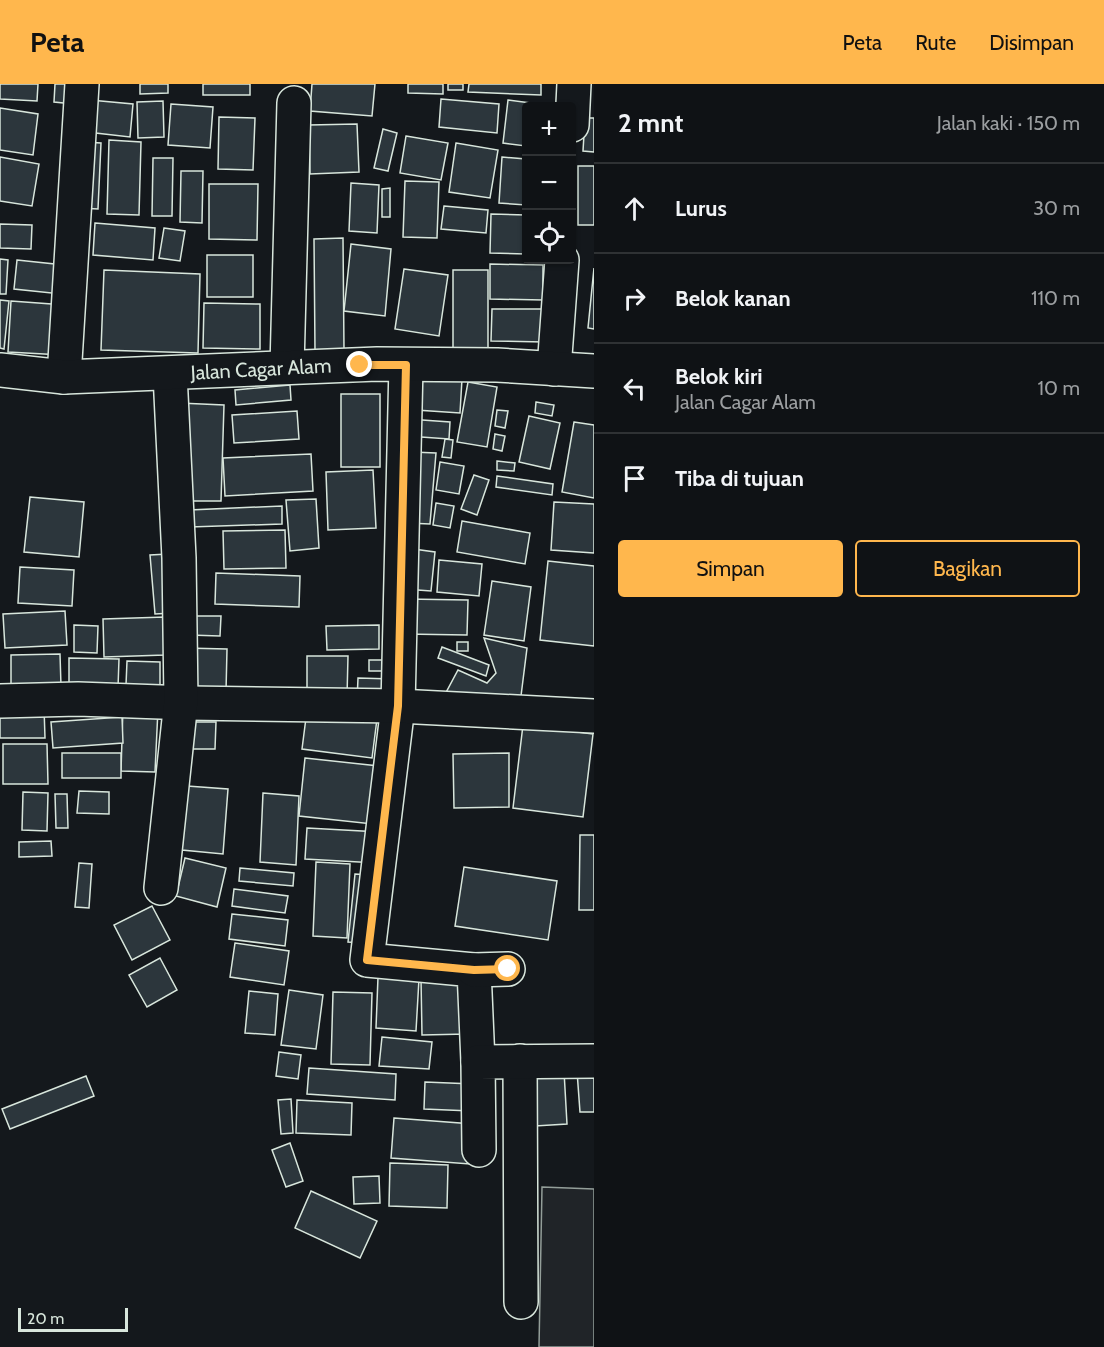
<!DOCTYPE html>
<html lang="id">
<meta charset="utf-8">
<style>
:root{--surface:#0f1215;--page:#1d2022;--text:#f1f3f6;--muted:#9b9ea0;--line:#2f3234;--accent:#ffb74d}
body{margin:0;font-family:Cabin,sans-serif;background:var(--page);color:var(--text)}
.controls{position:absolute;right:18px;top:18px;display:grid;overflow:hidden;border-radius:6px;box-shadow:0 2px 4px #0004}
.controls button{width:54px;height:54px;display:grid;place-items:center;padding:0;border:0;border-bottom:2px solid var(--line);background:var(--surface);color:var(--text);font:30px sans-serif}
.scale{position:absolute;left:18px;bottom:15px;width:110px;box-sizing:border-box;padding-left:6px;border:3px solid #d8e6dc;border-top:0;font-size:16px;line-height:21px;white-space:nowrap;color:#d8e6dc;-webkit-text-stroke:4px #14181c;paint-order:stroke}
.stop{position:absolute;width:18px;height:18px;margin:-14px;border:4px solid #ffb74d;border-radius:50%;background:#fff}
.stop.end{background:#ffb74d;border-color:#fff;box-shadow:0 2px 6px #0008}
.list{margin:0;padding:0;list-style:none}
h2{display:flex;justify-content:space-between;align-items:center;height:78px;margin:0;padding:0 24px;font-size:26px}
h2 small{font-size:20px;font-weight:400;color:var(--muted)}
.list li{display:grid;grid-template-columns:39px 1fr auto;gap:18px;align-items:center;box-sizing:border-box;height:90px;padding:0 24px;border-top:2px solid var(--line)}
.list b{display:block;font-size:22px;white-space:nowrap}
.list p{margin:0;font-size:20px;white-space:nowrap;color:var(--muted)}
.list em{font-size:20px;font-style:normal;color:var(--muted)}
.actions{display:flex;gap:12px;padding:18px 24px}
.actions a{flex:1;padding:14px 0;border:2px solid var(--accent);border-radius:6px;text-align:center;font-size:21px;color:var(--accent)}
.actions .main{background:var(--accent);color:#111}
.icon{flex:none;width:33px;height:33px;fill:none;stroke:currentColor;stroke-width:2;stroke-linecap:round;stroke-linejoin:round}
.map{position:relative;flex:none;width:594px;height:1263px;overflow:hidden}
header{display:flex;align-items:center;gap:36px;box-sizing:border-box;height:84px;padding:0 30px;background:var(--accent);color:#111}
header strong{font-size:28px}
nav{display:flex;gap:33px;margin-inline-start:auto;font-size:21px}
main{display:flex}
aside{flex:1;background:var(--surface)}
.map>svg:first-child{display:block}
</style>
<header>
<strong>Peta</strong>
<nav><a>Peta</a><a>Rute</a><a>Disimpan</a></nav>
</header>
<main>
<div class="map">
<svg width="594" height="1263" viewBox="0 0 594 1263">
<rect width="100%" height="100%" fill="#14181c"/>
<!-- green -->
<polygon fill="#202428" stroke="#939e99" stroke-width="1.5" points="542,1103 594,1105 594,1263 539,1263"/>
<!-- building -->
<g fill="#2c363c" stroke="#d8e6dc" stroke-width="1.5">
<polygon points="0,0 38,0 37,17 0,15"/>
<polygon points="55,0 75,0 73,20 54,18"/>
<polygon points="140,0 168,0 168,9 140,10"/>
<rect x="203" y="0" width="47" height="11"/>
<polygon points="312,0 375,0 372,32 310,27"/>
<polygon points="408,0 443,0 443,10 408,9"/>
<rect x="448" y="0" width="15" height="6"/>
<polygon points="469,0 541,0 541,11 468,8"/>
<polygon points="441,15 499,20 497,49 439,43"/>
<polygon points="90,16 133,20 130,53 87,48"/>
<polygon points="508,16 554,22 526,22 526,62 503,59"/>
<polygon points="163,17 164,53 138,54 137,18"/>
<polygon points="171,20 213,23 210,64 168,61"/>
<polygon points="0,24 38,30 33,71 0,66"/>
<polygon points="219,33 255,34 253,86 218,85"/>
<polygon points="585,34 594,34 594,68 583,67"/>
<polygon points="357,40 359,88 310,90 309,41"/>
<polygon points="383,45 397,49 388,87 374,84"/>
<polygon points="406,52 448,59 441,96 400,89"/>
<polygon points="109,56 141,58 139,131 107,130"/>
<polygon points="84,58 101,59 98,125 80,124"/>
<polygon points="456,59 498,66 490,114 449,108"/>
<polygon points="0,73 39,80 32,122 0,117"/>
<polygon points="502,73 526,75 526,121 499,119"/>
<polygon points="153,74 173,74 172,132 152,132"/>
<rect x="578" y="82" width="16" height="59"/>
<polygon points="181,87 203,87 202,139 180,138"/>
<polygon points="405,97 439,98 437,154 403,153"/>
<polygon points="351,99 379,101 377,149 349,147"/>
<polygon points="209,100 258,100 257,156 209,155"/>
<polygon points="390,104 390,133 382,133 382,105"/>
<polygon points="444,122 488,126 486,149 441,145"/>
<polygon points="491,130 526,131 526,170 490,169"/>
<polygon points="95,139 155,144 153,176 93,171"/>
<polygon points="0,140 32,141 31,165 0,164"/>
<polygon points="164,144 185,147 180,177 159,174"/>
<polygon points="343,154 344,266 315,266 314,155"/>
<polygon points="351,160 391,165 385,232 344,227"/>
<rect x="207" y="171" width="46" height="42"/>
<polygon points="0,175 8,176 6,210 0,210"/>
<polygon points="17,176 64,181 61,210 14,205"/>
<polygon points="490,180 543,181 543,216 490,215"/>
<polygon points="594,184 594,245 588,244"/>
<polygon points="404,185 448,191 439,252 395,245"/>
<polygon points="104,186 200,190 198,269 101,266"/>
<polygon points="453,186 488,186 488,267 453,266"/>
<polygon points="0,216 9,217 4,265 0,264"/>
<polygon points="11,217 65,221 62,271 8,268"/>
<polygon points="204,219 260,220 260,265 203,264"/>
<polygon points="492,225 545,225 544,258 491,257"/>
<polygon points="418,292 462,295 460,329 416,326"/>
<polygon points="468,298 497,303 487,363 457,358"/>
<polygon points="290,301 291,316 236,321 235,306"/>
<rect x="341" y="310" width="39" height="73"/>
<polygon points="536,318 554,321 552,332 535,329"/>
<polygon points="179,319 224,321 221,417 179,417"/>
<polygon points="497,326 508,327 505,344 495,342"/>
<polygon points="297,327 299,355 234,359 232,331"/>
<polygon points="529,332 560,339 550,385 519,378"/>
<polygon points="408,335 450,338 449,355 407,352"/>
<polygon points="574,338 594,341 594,414 562,408"/>
<polygon points="495,350 505,352 502,367 493,365"/>
<polygon points="445,355 453,356 451,374 442,373"/>
<polygon points="412,368 436,369 430,440 407,439"/>
<polygon points="311,370 313,407 225,412 223,374"/>
<polygon points="497,377 515,379 514,387 497,386"/>
<polygon points="440,378 464,382 459,410 436,406"/>
<polygon points="373,386 376,444 328,446 326,388"/>
<polygon points="474,391 489,396 477,431 461,425"/>
<polygon points="497,392 553,400 552,411 496,403"/>
<polygon points="30,413 84,418 79,473 24,468"/>
<polygon points="316,415 319,464 290,467 286,416"/>
<polygon points="554,418 594,420 594,469 551,466"/>
<polygon points="436,419 454,422 450,444 433,441"/>
<polygon points="282,422 282,440 190,443 189,426"/>
<polygon points="462,437 530,449 525,480 457,468"/>
<polygon points="285,446 286,484 224,485 223,447"/>
<polygon points="406,464 435,468 431,507 404,505"/>
<polygon points="168,470 172,529 155,530 150,471"/>
<polygon points="439,476 482,480 479,512 437,508"/>
<polygon points="548,477 594,482 594,562 540,556"/>
<polygon points="20,483 74,486 72,522 18,519"/>
<polygon points="216,489 300,492 299,523 215,520"/>
<polygon points="492,497 531,503 524,557 484,551"/>
<polygon points="405,515 468,516 467,551 404,550"/>
<polygon points="65,527 67,561 5,564 3,530"/>
<polygon points="189,532 221,532 220,552 189,551"/>
<polygon points="165,533 165,571 104,573 103,535"/>
<polygon points="74,541 98,542 97,569 74,568"/>
<polygon points="379,541 379,565 327,566 326,542"/>
<polygon points="484,554 527,564 519,628 442,616 458,586 487,599 496,589"/>
<rect x="457" y="558" width="11" height="9"/>
<polygon points="442,563 489,581 486,592 438,574"/>
<polygon points="184,564 227,565 226,608 182,606"/>
<polygon points="60,570 61,602 11,604 11,571"/>
<polygon points="307,572 348,572 347,613 307,613"/>
<polygon points="69,574 119,575 118,604 69,603"/>
<rect x="369" y="576" width="21" height="11"/>
<polygon points="127,577 160,578 160,603 126,601"/>
<polygon points="358,594 392,595 391,618 357,617"/>
<polygon points="44,623 45,654 0,654 0,624"/>
<polygon points="123,623 158,625 155,688 121,687"/>
<polygon points="307,626 377,635 372,674 302,665"/>
<polygon points="122,633 123,659 53,664 51,638"/>
<polygon points="191,638 216,638 215,665 190,665"/>
<polygon points="523,641 593,650 583,733 513,724"/>
<polygon points="3,660 47,660 48,700 3,700"/>
<rect x="62" y="669" width="59" height="25"/>
<polygon points="509,669 509,723 454,724 453,670"/>
<polygon points="305,674 388,683 382,741 299,732"/>
<polygon points="187,702 228,705 223,770 182,766"/>
<polygon points="79,707 109,708 109,730 77,729"/>
<polygon points="23,708 48,709 47,747 22,746"/>
<polygon points="263,709 299,712 296,781 260,778"/>
<polygon points="55,710 67,710 68,744 56,744"/>
<polygon points="307,744 380,748 377,779 305,775"/>
<polygon points="580,751 594,751 594,826 579,826"/>
<polygon points="51,757 52,772 19,773 19,758"/>
<polygon points="185,774 226,784 217,823 176,812"/>
<polygon points="316,778 350,780 347,854 313,852"/>
<polygon points="79,779 92,780 89,824 75,823"/>
<polygon points="464,783 557,797 548,856 455,842"/>
<polygon points="240,784 294,789 293,802 239,797"/>
<polygon points="355,790 369,791 364,859 348,858"/>
<polygon points="234,805 288,812 285,829 232,822"/>
<polygon points="152,822 170,856 132,876 114,841"/>
<polygon points="232,830 288,836 285,862 229,855"/>
<polygon points="235,859 289,867 284,901 230,893"/>
<polygon points="160,874 177,906 147,923 129,891"/>
<polygon points="378,893 419,895 416,947 376,944"/>
<polygon points="421,895 466,895 467,950 422,951"/>
<polygon points="289,906 323,911 316,965 281,961"/>
<polygon points="249,907 278,910 275,951 245,949"/>
<polygon points="333,908 372,909 370,981 331,980"/>
<polygon points="382,953 432,958 429,985 379,982"/>
<polygon points="279,968 301,971 298,995 276,992"/>
<polygon points="309,984 396,990 395,1016 307,1010"/>
<polygon points="594,986 594,1028 580,1028 577,987"/>
<polygon points="564,987 567,1040 535,1042 533,988"/>
<polygon points="86,992 94,1012 10,1045 2,1025"/>
<polygon points="425,998 473,1000 471,1027 424,1025"/>
<polygon points="291,1015 293,1049 281,1050 278,1016"/>
<polygon points="297,1016 352,1019 351,1051 296,1049"/>
<polygon points="394,1034 473,1040 470,1080 391,1074"/>
<polygon points="290,1059 303,1097 286,1103 272,1066"/>
<polygon points="390,1079 448,1081 447,1124 389,1122"/>
<polygon points="379,1092 380,1119 354,1120 353,1093"/>
<polygon points="311,1107 377,1137 360,1174 295,1144"/>
</g>
<g fill="none" stroke-linecap="round" stroke-linejoin="round">
<defs>
<g id="minor">
<polyline points="572,41 574,0"/>
<polyline points="406,281 398,622 367,876 474,886 478,978"/>
<polyline points="287,283 294,19"/>
<polyline points="554,285 562,176"/>
<polyline points="64,293 82,0"/>
<polyline points="0,617 78,615 188,619 398,622 594,632"/>
<polyline points="161,804 181,617 179,474 170,290"/>
<polyline points="474,886 508,885"/>
<polyline points="520,977 521,1218"/>
<polyline points="479,1066 478,978 594,977"/>
</g>
<polyline id="tertiary" points="0,286 64,293 377,280 497,281 594,287"/>
</defs>
<!-- minor casing -->
<use href="#minor" stroke="#d8e6dc" stroke-width="36"/>
<!-- tertiary casing -->
<use href="#tertiary" stroke="#d8e6dc" stroke-width="36"/>
<!-- minor -->
<use href="#minor" stroke="#14181c" stroke-width="33"/>
<!-- tertiary -->
<use href="#tertiary" stroke="#14181c" stroke-width="33"/>
</g>
<g fill="none" stroke-linecap="round" stroke-linejoin="round">
<!-- route -->
<polyline stroke="#ffb74d" stroke-width="8" points="360,281 406,281 398,622 367,876 474,886 508,885"/>
</g>
<g text-anchor="middle" dominant-baseline="central" stroke-width="4.5" stroke-linejoin="round" paint-order="stroke">
<!-- street labels -->
<g font-size="20" fill="#d8e6dc" stroke="#14181c">
<text transform="translate(261 285) rotate(-3)">Jalan Cagar Alam</text>
</g>
</g>
</svg>
<div class="controls">
<button>+</button>
<button>−</button>
<button><svg class="icon" aria-label="locate" viewBox="0 0 24 24"><circle cx="12" cy="12" r="6"/><path d="M12 2v4M12 18v4M2 12h4M18 12h4"/></svg></button>
</div>
<div class="scale">20 m</div>
<div class="stop" style="left:508px;top:885px"></div>
<div class="stop end" style="left:360px;top:281px"></div>
</div>
<aside>
<h2>2 mnt<small>Jalan kaki · 150 m</small></h2>
<ul class="list">
<li><svg class="icon" aria-label="ahead" viewBox="0 0 24 24"><path d="M12 20V5M6 11l6-6 6 6"/></svg><div><b>Lurus</b></div><em>30 m</em></li>
<li><svg class="icon" aria-label="right" viewBox="0 0 24 24"><path d="M7 20v-9h11M14 6l5 5-5 5"/></svg><div><b>Belok kanan</b></div><em>110 m</em></li>
<li><svg class="icon" aria-label="left" viewBox="0 0 24 24"><path d="M17 20v-9H6M10 6l-5 5 5 5"/></svg><div><b>Belok kiri</b><p>Jalan Cagar Alam</p></div><em>10 m</em></li>
<li><svg class="icon" aria-label="arrive" viewBox="0 0 24 24"><path d="M6 21V4h12l-3 4 3 4H6"/></svg><div><b>Tiba di tujuan</b></div></li>
</ul>
<div class="actions"><a class="main">Simpan</a><a>Bagikan</a></div>
</aside>
</main>
